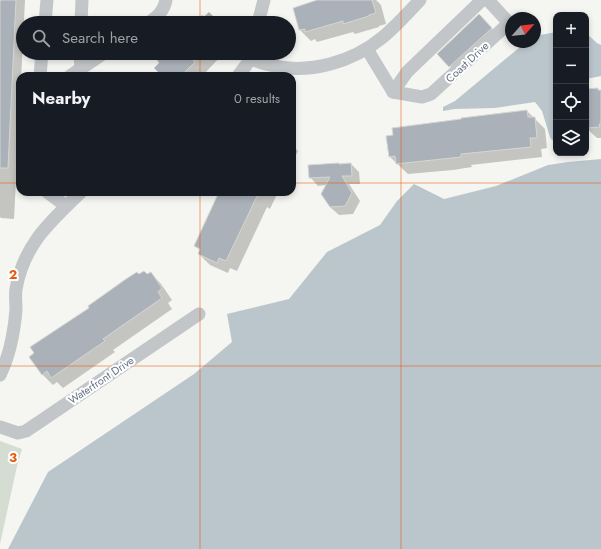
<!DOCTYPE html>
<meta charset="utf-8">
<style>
:root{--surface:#171b24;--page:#242831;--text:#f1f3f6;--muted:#9ea1a6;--line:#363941}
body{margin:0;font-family:Jost,sans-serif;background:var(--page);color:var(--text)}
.controls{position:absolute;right:12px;top:12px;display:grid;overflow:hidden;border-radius:8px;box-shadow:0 2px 6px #0003}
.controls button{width:36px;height:36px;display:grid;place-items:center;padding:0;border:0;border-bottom:1px solid var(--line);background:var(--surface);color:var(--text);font:20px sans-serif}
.compass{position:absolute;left:505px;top:12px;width:36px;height:36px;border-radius:50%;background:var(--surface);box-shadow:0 2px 6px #0003;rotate:63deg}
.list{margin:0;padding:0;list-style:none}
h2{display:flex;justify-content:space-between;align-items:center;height:52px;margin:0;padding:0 16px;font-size:17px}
h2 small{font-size:13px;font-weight:400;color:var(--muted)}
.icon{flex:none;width:22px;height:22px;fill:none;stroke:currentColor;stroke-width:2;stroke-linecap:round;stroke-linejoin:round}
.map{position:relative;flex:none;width:601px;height:549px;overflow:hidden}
.search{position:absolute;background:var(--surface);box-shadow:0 2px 6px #0003;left:16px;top:16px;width:280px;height:44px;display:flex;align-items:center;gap:10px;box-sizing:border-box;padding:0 14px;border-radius:22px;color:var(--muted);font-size:15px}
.panel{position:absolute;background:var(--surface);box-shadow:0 2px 6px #0003;left:16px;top:72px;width:280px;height:124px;border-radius:12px}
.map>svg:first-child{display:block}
</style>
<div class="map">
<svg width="601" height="549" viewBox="0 0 601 549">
<rect width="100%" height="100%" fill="#f5f5f1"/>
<!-- green -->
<polygon fill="#d5dcd2" points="0,441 22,449 17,466 0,544"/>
<!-- water -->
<g fill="#bbc6cc">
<polygon points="556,32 556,139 552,140 550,137 542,111 535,102 495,108 455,109 443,111 443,107 455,101 526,42 535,42 535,36"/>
<polygon points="586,33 597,43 601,45 601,76 586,79"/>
<polygon points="601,159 601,549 8,549 48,472 194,374 232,342 227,314 289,299 327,252 380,225 397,201 414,184 444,199 496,186 548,165 568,162"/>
</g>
<!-- shadow -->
<g fill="#0003">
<polygon points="0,0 25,0 14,219 1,218 0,217"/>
<polygon points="321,0 376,0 381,5 386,24 379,26 379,27 355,34 353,32 317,42 315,39 311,41 300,30"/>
<polygon points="202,15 205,17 219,23 194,23"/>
<polygon points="487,24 499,37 458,74 450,66"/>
<polygon points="166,53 224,53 202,76 164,76"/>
<polygon points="597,89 601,91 601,138 597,138 586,128 586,91"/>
<polygon points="527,111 545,129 547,148 541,149 542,157 471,165 472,167 453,170 408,174 390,157"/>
<polygon points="292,145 298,151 292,162"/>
<polygon points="351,164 359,172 360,184 349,184 360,201 353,214 339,215 330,207 326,185 318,186 310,177"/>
<polygon points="220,192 278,192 270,209 267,207 237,271 230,268 228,273 210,265 199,254 200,251 195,245"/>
<polygon points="151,273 161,284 172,300 168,303 172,309 113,350 115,352 63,388 57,382 53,385 42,374 139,275 147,275"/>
</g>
<!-- building -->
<g fill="#aab1b8" stroke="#d6d6d4">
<polygon points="2,0 16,0 8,168 0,168 0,1"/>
<polygon points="317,0 372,0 376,13 369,15 369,16 343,24 343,21 305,32 305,29 299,30 293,8"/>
<polygon points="209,12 220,23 197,23"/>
<polygon points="479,14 492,28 449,67 437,54"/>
<polygon points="165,53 200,53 193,60 195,62 181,76 162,76 154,68 159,63 157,60"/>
<polygon points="598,88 598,90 601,90 601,124 599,124 600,127 586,128 586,89"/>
<polygon points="527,110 528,117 535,117 537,138 530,138 531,147 461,154 461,157 442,159 396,164 395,156 389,157 386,136 393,135 392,128 461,119 461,118"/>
<polygon points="339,163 339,164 351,163 352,176 342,176 352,193 345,206 330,207 321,194 330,177 309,178 308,165"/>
<polygon points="219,192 259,192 226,261 219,258 217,263 198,254 200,249 194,246"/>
<polygon points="144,271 147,274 151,272 162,288 158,292 162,298 103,339 105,341 51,378 47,371 42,375 29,357 34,353 30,347 89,308 88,306 126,279 137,272 139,274"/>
</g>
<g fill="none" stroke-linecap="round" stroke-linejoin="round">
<!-- minor -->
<g stroke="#c2c6c9" stroke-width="13">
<polyline points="482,0 407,72 393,92 422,97 431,94 509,23 488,0"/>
<polyline points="45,23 47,0"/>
<polyline points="81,23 82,0"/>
<path d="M148,23C157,17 164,11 166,0"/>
<polyline points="258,23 264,0"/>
<polyline points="367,49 393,92"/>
<polyline points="80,53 81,69"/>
<path d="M250,59C257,61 263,64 270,65C309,75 353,62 383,37C396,26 408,13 420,0"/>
<polyline points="40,76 42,53"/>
<polyline points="70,76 104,53"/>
<polyline points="238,76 247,64 251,53"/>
<polyline points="47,192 66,206"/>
<path d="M0,375C10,355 14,333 16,310C16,303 15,296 16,289C24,244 50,222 81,192"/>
<polyline points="0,427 18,433 26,431 199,314"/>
</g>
</g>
<!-- grid -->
<path fill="none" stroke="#e8590c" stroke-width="1" stroke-opacity="0.55" d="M200,0V23M401,0V549M200,53V76M0,183H20M292,183H601M200,192V549M0,366H601"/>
<g text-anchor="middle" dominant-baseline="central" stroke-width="4" stroke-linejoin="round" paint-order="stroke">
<!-- street labels -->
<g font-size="11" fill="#637383" stroke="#fff">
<text transform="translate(467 62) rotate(-43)">Coast Drive</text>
<text transform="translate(101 380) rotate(-34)">Waterfront Drive</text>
</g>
</g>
<g font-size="13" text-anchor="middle" font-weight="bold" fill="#e8590c" stroke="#fff" stroke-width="4" stroke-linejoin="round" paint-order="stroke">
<text x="13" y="279">2</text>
<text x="13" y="462">3</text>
</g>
</svg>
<div class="controls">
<button>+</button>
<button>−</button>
<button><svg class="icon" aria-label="locate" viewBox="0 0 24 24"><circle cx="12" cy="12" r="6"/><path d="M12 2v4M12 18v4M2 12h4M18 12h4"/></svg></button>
<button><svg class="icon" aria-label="layers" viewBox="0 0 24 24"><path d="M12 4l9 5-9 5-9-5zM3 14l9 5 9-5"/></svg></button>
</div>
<svg class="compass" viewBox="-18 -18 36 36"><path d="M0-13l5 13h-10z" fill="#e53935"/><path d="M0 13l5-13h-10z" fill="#9ea1a6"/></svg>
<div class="search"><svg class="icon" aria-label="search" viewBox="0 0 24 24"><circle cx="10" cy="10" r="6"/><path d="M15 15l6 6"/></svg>Search here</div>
<section class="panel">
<h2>Nearby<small>0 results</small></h2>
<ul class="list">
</ul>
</section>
</div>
